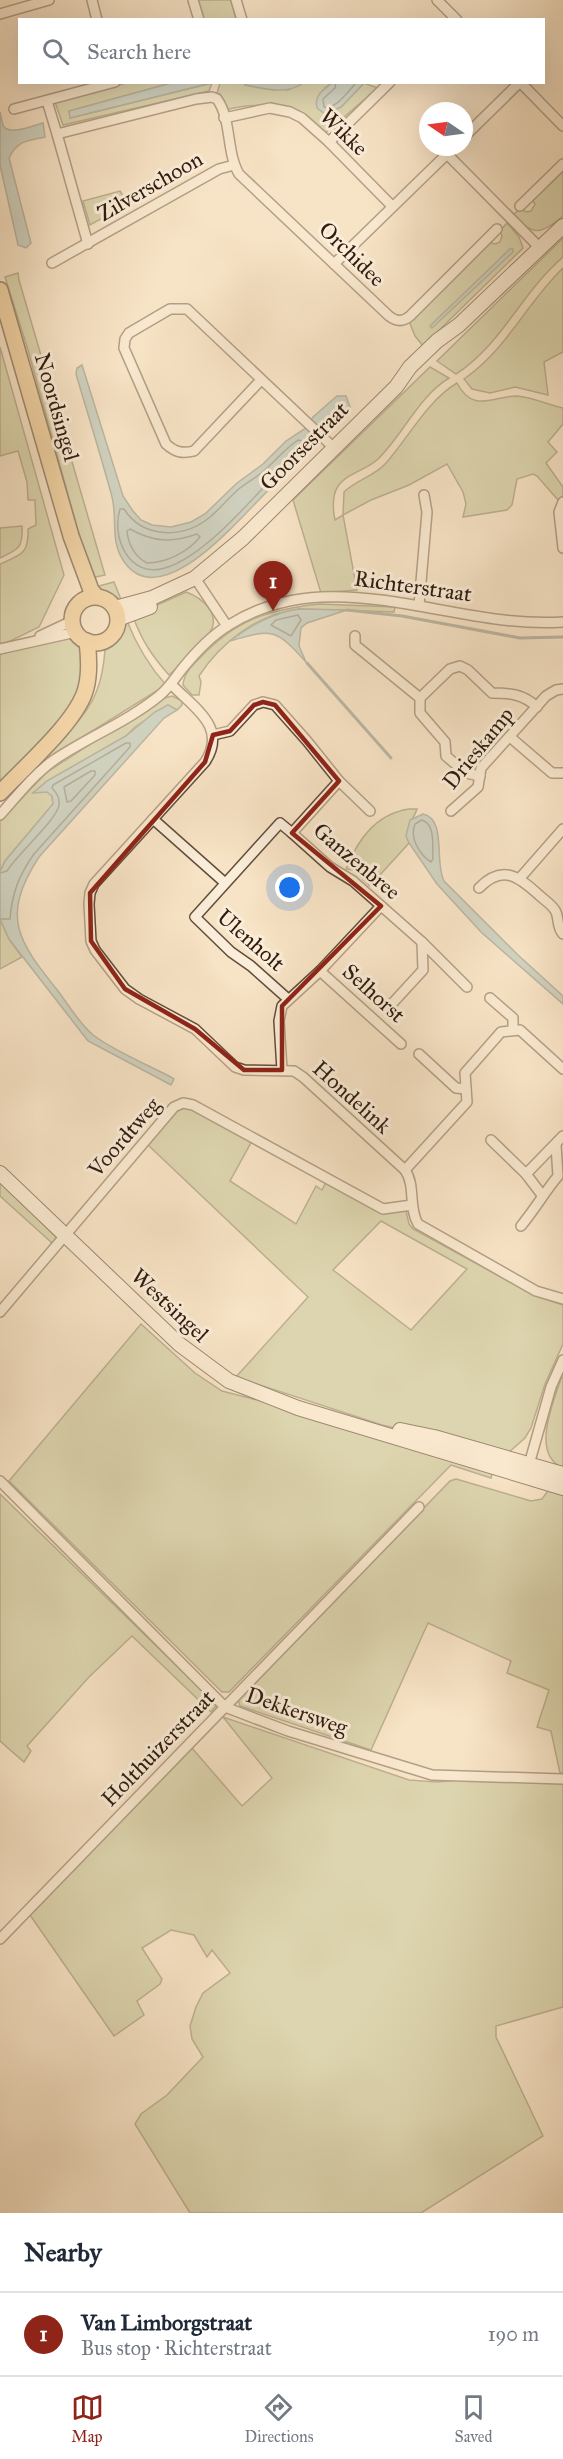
<!DOCTYPE html>
<meta charset="utf-8">
<style>
:root{--surface:#fff;--page:#f6f6f7;--text:#1f2937;--muted:#747a83;--line:#e0e1e3;--accent:#8f2418}
body{margin:0;font-family:"IM FELL Great Primer",serif;background:var(--page);color:var(--text)}
.compass{position:absolute;left:419px;top:102px;width:54px;height:54px;border-radius:50%;background:var(--surface);box-shadow:0 6px 24px #0002;rotate:283deg}
.you{position:absolute;left:290px;top:888px;width:21px;height:21px;margin:-15px;border:4px solid #fff;border-radius:50%;background:#1a73e8;box-shadow:0 0 0 9px #1a73e833}
.badge{display:grid;place-items:center;width:39px;height:39px;border-radius:50%;background:var(--accent);color:#fff;font-size:20px;font-weight:700}
.pin{position:absolute;translate:-50% -50px;filter:drop-shadow(0 2px 3px #0008)}
.pin::after{content:'';position:absolute;top:32px;width:21px;height:18px;background:inherit;clip-path:polygon(0 0,100% 0,50% 100%)}
.list{margin:0;padding:0;list-style:none}
h2{display:flex;justify-content:space-between;align-items:center;height:78px;margin:0;padding:0 24px;font-size:26px}
h2 small{font-size:20px;font-weight:400;color:var(--muted)}
.list li{display:grid;grid-template-columns:39px 1fr auto;gap:18px;align-items:center;box-sizing:border-box;height:84px;padding:0 24px;border-top:2px solid var(--line)}
.list b{display:block;font-size:22px;white-space:nowrap}
.list p{margin:0;font-size:20px;white-space:nowrap;color:var(--muted)}
.list em{font-size:20px;font-style:normal;color:var(--muted)}
.icon{flex:none;width:33px;height:33px;fill:none;stroke:currentColor;stroke-width:2;stroke-linecap:round;stroke-linejoin:round}
.map{position:relative;flex:none;width:563px;height:2213px;overflow:hidden}
.search{position:absolute;background:var(--surface);box-shadow:0 6px 24px #0002;left:18px;right:18px;top:18px;height:66px;display:flex;align-items:center;gap:15px;box-sizing:border-box;padding:0 21px;border-radius:0px;color:var(--muted);font-size:22px}
.sheet{height:162px;background:var(--surface)}
nav{display:flex;justify-content:space-around;align-items:center;box-sizing:border-box;height:84px;border-top:2px solid var(--line);background:var(--surface);font-size:16px;color:var(--muted)}
nav a{display:grid;justify-items:center;gap:3px}
nav .on{color:var(--accent)}
.map>svg:first-child{display:block}
</style>
<div class="map">
<svg width="563" height="2213" viewBox="0 0 563 2213">
<rect width="100%" height="100%" fill="#f7e3c5"/>
<filter id="stains"><feTurbulence type="fractalNoise" baseFrequency=".00333" numOctaves="4"/><feColorMatrix values="0 0 0 0 .2 0 0 0 0 .09 0 0 0 0 .02 0 0 0 .5 -.17"/></filter>
<radialGradient id="worn" r=".72"><stop offset=".6" stop-color="#630" stop-opacity="0"/><stop offset="1" stop-color="#630" stop-opacity=".3"/></radialGradient>
<!-- green -->
<g fill="#bcc495" stroke="#767051" stroke-width="1.5" fill-rule="evenodd">
<polygon points="197,0 231,0 236,19 202,19"/>
<polygon points="126,83 171,83 69,111 70,118 212,83 209,91 63,125 55,102"/>
<path d="M220,83H246V85L288,90L303,83H332L325,88V114L341,107L364,83L378,88L325,133C283,110 273,98 224,110L220,94L217,93Z"/>
<path d="M563,169V216C542,234 533,237 513,215L521,208L526,212L531,211L535,204L531,198Z"/>
<polygon points="120,191 128,204 90,225 83,201"/>
<polygon points="507,223 519,237 523,248 423,346 415,336 409,321 488,242 495,244 500,242 502,236 500,231"/>
<path d="M563,238V257C522,292 502,344 456,374L437,361Z"/>
<path d="M563,268V352L544,362L548,395L515,387L490,393L472,389L464,379C508,348 525,305 563,268Z"/>
<polygon points="18,273 19,280 105,575 91,578 28,350 5,277"/>
<path d="M0,347L64,575L39,627L0,646V564C21,555 29,554 28,529L36,525L35,500H28L27,482L18,451L0,456Z"/>
<path d="M430,367L449,378C418,397 403,435 378,459C367,470 344,474 337,488C332,496 333,512 335,520L343,515L344,492C356,480 375,476 386,463C409,437 427,401 457,383C473,414 493,396 517,396C532,397 549,405 563,408V424L548,442L557,452L546,463L563,487V496L559,501L537,476L533,474L517,479L512,505L507,510L463,517L466,504L463,492L447,464L409,485L371,500L343,515L357,590L321,593L293,500Z"/>
<path d="M22,526C23,548 19,549 0,558V528Z"/>
<polygon points="114,582 122,602 108,597 95,587"/>
<path d="M186,592C203,598 222,615 209,634C200,648 181,663 169,675C153,657 141,640 133,616Z"/>
<path d="M320,604L395,607L394,612L299,609C258,614 221,642 199,676L201,682L199,695H192L183,685C184,673 192,666 200,658C235,620 270,609 320,604Z"/>
<path d="M127,621C137,646 148,665 166,685L41,763C76,719 101,711 105,649C113,642 118,636 120,625Z"/>
<polygon points="65,636 75,638 81,646 84,686 57,724 0,784 0,654"/>
<polygon points="172,696 182,701 182,705 177,710 168,705 135,727 126,736 47,781 34,792 47,792 52,796 53,804 5,861 0,872 0,821 47,772 161,699"/>
<path d="M409,809H417C413,822 403,828 409,843L370,886L353,870L346,869C358,839 376,814 409,809Z"/>
<polygon points="0,919 9,939 22,957 0,969"/>
<path d="M189,1106L253,1139L230,1181L296,1224L316,1186L322,1190L327,1180L382,1210L406,1211L409,1224L413,1229L534,1295L563,1305V1344L545,1384L531,1428L525,1438L508,1453L382,1425L236,1377L308,1297L147,1144L175,1109ZM381,1221L467,1269L411,1330L333,1270Z"/>
<polygon points="0,1183 57,1238 52,1243 0,1196"/>
<polygon points="141,1324 195,1373 222,1391 296,1410 493,1470 491,1478 451,1465 229,1692 222,1692 9,1481"/>
<path d="M563,1373V1468C529,1454 555,1398 563,1373Z"/>
<polygon points="456,1479 531,1501 542,1499 550,1488 563,1492 563,1773 560,1773 551,1731 537,1727 549,1690 507,1673 511,1661 428,1623 371,1750 240,1706 238,1700 243,1695 450,1481"/>
<polygon points="0,1494 217,1705 211,1712 132,1636 89,1677 27,1746 31,1751 24,1762 0,1741"/>
<polygon points="223,1717 409,1780 437,1782 459,1780 563,1781 563,2007 496,2026 496,2037 543,2136 421,2213 190,2213 135,2124 141,2114 167,2095 203,2057 192,2039 190,2026 196,2007 203,1993 230,1973 212,1950 207,1957 194,1935 171,1930 142,1948 162,1979 160,1984 137,2001 144,2015 114,2036 30,1915 192,1748 242,1806 272,1778"/>
</g>
<!-- water -->
<g fill="#9fbdbb" stroke="#737c75" stroke-width="1.5">
<path d="M246,82H303V83C287,95 264,89 245,85Z"/>
<polygon points="171,83 220,83 211,83 70,118 69,111"/>
<path d="M332,83H364L341,107L325,114L317,108C314,95 323,90 332,83Z"/>
<path d="M0,112C1,116 2,124 4,127C12,135 34,125 43,123L45,137C27,141 18,140 9,158L31,243L26,248L18,245L0,165Z"/>
<polygon points="510,249 513,249 513,252 432,328 430,326 433,323"/>
<path d="M82,365L123,496L133,511L141,520L152,525L171,527L191,522L205,514L237,483L263,464L286,441L306,428L313,417L337,396H346L350,407C337,425 328,418 317,428C310,435 311,445 305,452C289,470 271,487 254,505C230,529 160,610 125,563C109,541 118,520 112,497C101,456 88,415 76,374L77,368Z"/>
<path d="M299,609L347,610L307,623L301,628L299,646L306,662C276,629 273,628 230,641C252,625 272,613 299,609Z"/>
<path d="M168,705L177,710L164,718L39,857C0,917 18,941 58,991C68,1004 79,1023 92,1034C108,1048 148,1065 169,1076L174,1079L171,1085L88,1041L9,939L0,919V872L5,861L53,804L52,796L47,792L33,793L47,781L126,736L155,712Z"/>
<path d="M423,814C447,819 434,862 444,881L518,955L563,996V1004L481,932L437,884L409,843L406,836L410,820Z"/>
</g>
<g fill="none" stroke-linecap="round" stroke-linejoin="round">
<!-- shore -->
<g stroke="#686c64" stroke-width="1.5">
<path d="M336,82L335,88L323,99L324,107C337,109 348,91 357,82"/>
<path d="M298,440L302,441L301,447C267,481 210,555 165,568C129,579 111,537 120,509H124C143,539 184,539 210,517C221,508 229,497 240,488C249,481 259,476 267,468C277,459 286,448 298,440Z"/>
<path d="M130,529C153,542 172,543 197,534L200,537C188,552 166,563 147,563C135,557 128,544 127,531Z"/>
<polygon points="298,615 301,620 291,636 271,625 276,620"/>
<polygon points="91,771 95,771 95,775 71,801 67,802 64,787"/>
<path d="M422,820C436,825 432,846 433,859L431,862C420,855 409,838 415,824Z"/>
<path d="M0,873L7,871C17,854 57,820 59,805C60,798 56,792 52,788L53,785L126,743H130V747L34,854C19,875 12,893 10,919H0"/>
</g>
<!-- stream -->
<g stroke="#737c75" stroke-width="3">
<polyline points="347,610 402,616 520,638 563,637"/>
<polyline points="307,663 391,758"/>
</g>
<defs>
<g id="minor">
<polyline points="92,0 97,20"/>
<polyline points="193,0 199,20"/>
<polyline points="236,0 242,20"/>
<polyline points="437,0 457,20"/>
<polyline points="0,14 49,0"/>
<polyline points="520,82 563,126"/>
<path d="M47,101L57,134L196,99L212,97L217,99C232,120 226,152 239,174L389,316C397,322 403,322 410,316L497,229"/>
<polyline points="14,109 115,82"/>
<polyline points="224,118 270,108 290,112 302,118 329,142 392,206"/>
<polyline points="57,134 88,244"/>
<polyline points="464,137 520,82"/>
<polyline points="329,142 390,82"/>
<polyline points="520,206 563,164"/>
<polyline points="52,263 219,169 234,165"/>
<polyline points="334,264 447,154 540,248"/>
<path d="M261,380L194,451C182,454 175,452 166,444L124,348L125,339L129,333L170,309H187L334,448"/>
<polyline points="563,502 559,512 563,548"/>
<polyline points="199,584 227,626"/>
<polyline points="419,605 427,512 424,495"/>
<polyline points="40,636 72,621"/>
<polyline points="355,636 355,645 420,698 420,713 445,742 446,756 466,773 480,776"/>
<polyline points="0,649 76,632"/>
<path d="M172,685C194,708 228,727 205,762L94,884L90,893L89,904L91,941L95,950L125,989L139,999L195,1029L235,1067L244,1070L294,1071L303,1077L405,1170C416,1186 408,1207 418,1224L536,1291L563,1299"/>
<path d="M420,698L450,669L460,666L468,670L492,693C510,693 523,694 537,707"/>
<polyline points="213,735 230,731 254,705 263,702 275,705 307,741 339,781 292,833 330,867 353,881 422,942 467,987"/>
<polyline points="510,737 552,773 563,773"/>
<polyline points="339,781 370,811"/>
<polyline points="451,811 478,787 481,768 546,696 556,690 563,689"/>
<path d="M0,815C17,796 33,775 54,760C88,737 127,722 159,696C169,688 175,678 182,669C195,653 212,635 229,625C333,559 452,630 563,622"/>
<polyline points="153,819 224,882"/>
<polyline points="520,878 563,829"/>
<path d="M479,888C502,864 518,876 539,895C544,900 553,905 556,912C559,919 557,928 563,934"/>
<polyline points="320,971 401,1044"/>
<polyline points="490,998 513,1018 513,1029"/>
<polyline points="288,999 251,966 231,952 195,917 280,823 292,833"/>
<polyline points="389,1007 423,970 422,942"/>
<polyline points="419,1054 456,1088 466,1089"/>
<polyline points="282,1070 279,1021 282,1006 320,971 381,906"/>
<polyline points="491,1140 526,1174 542,1195"/>
<polyline points="405,1170 467,1102 465,1073 501,1032 520,1030 563,1069"/>
<polyline points="526,1174 563,1136"/>
<path d="M521,1226C535,1209 544,1193 558,1176L556,1145"/>
<polyline points="0,1312 174,1107 183,1103 193,1105 383,1209 412,1205"/>
<polyline points="528,1468 551,1387 563,1360"/>
<polyline points="0,1481 225,1707 288,1731 432,1775 563,1779"/>
<polyline points="0,1939 419,1507"/>
</g>
<g id="secondary">
<polyline points="115,608 152,598 195,578 243,538 396,387 410,367 437,341 459,325 563,226"/>
<polyline points="118,619 150,607"/>
<polyline points="0,1173 179,1344 229,1381 298,1408 563,1488"/>
<polyline points="400,1430 434,1437 563,1474"/>
</g>
<g id="primary">
<polyline points="0,290 71,536 91,590 96,596"/>
<circle cx="95" cy="620" r="23"/>
<path d="M0,793C24,767 78,721 86,688C90,673 89,657 87,641"/>
</g>
</defs>
<!-- minor casing -->
<use href="#minor" stroke="#624d3b" stroke-width="12"/>
<!-- secondary casing -->
<use href="#secondary" stroke="#311b0d" stroke-width="16"/>
<!-- primary casing -->
<use href="#primary" stroke="#311b0d" stroke-width="18"/>
<!-- minor -->
<use href="#minor" stroke="#faedd9" stroke-width="9"/>
<!-- secondary -->
<use href="#secondary" stroke="#faedd9" stroke-width="14"/>
<!-- primary -->
<use href="#primary" stroke="#ecc282" stroke-width="15"/>
</g>
<!-- marked area -->
<path d="M0 0H563V2213H0ZM263,702L275,705L339,781L292,833L381,906L282,1006V1070H244L195,1029L125,989L91,941L90,893L205,762L213,735L230,731L254,705Z" fill="#f7e3c5" fill-opacity=".55" fill-rule="evenodd"/>
<path fill="none" stroke="#8f2418" stroke-width="4.5" stroke-linejoin="round" d="M263,702L275,705L339,781L292,833L381,906L282,1006V1070H244L195,1029L125,989L91,941L90,893L205,762L213,735L230,731L254,705Z"/>
<g text-anchor="middle" dominant-baseline="central" stroke-width="6" stroke-linejoin="round" paint-order="stroke">
<!-- street labels -->
<g font-size="22" fill="#311b0d" stroke="#faedd9">
<text transform="translate(344 132) rotate(44)">Wikke</text>
<text transform="translate(150 186) rotate(-30)">Zilverschoon</text>
<text transform="translate(352 254) rotate(44)">Orchidee</text>
<text transform="translate(57 407) rotate(74)">Noordsingel</text>
<text transform="translate(304 446) rotate(-45)">Goorsestraat</text>
<text transform="translate(413 586) rotate(8)">Richterstraat</text>
<text transform="translate(478 748) rotate(-51)">Drieskamp</text>
<text transform="translate(357 861) rotate(40)">Ganzenbree</text>
<text transform="translate(251 940) rotate(41)">Ulenholt</text>
<text transform="translate(374 993) rotate(42)">Selhorst</text>
<text transform="translate(352 1097) rotate(42)">Hondelink</text>
<text transform="translate(124 1137) rotate(-49)">Voordtweg</text>
<text transform="translate(170 1305) rotate(43)">Westsingel</text>
<text transform="translate(297 1711) rotate(19)">Dekkersweg</text>
<text transform="translate(158 1748) rotate(-46)">Holthuizerstraat</text>
</g>
</g>
<rect width="100%" height="100%" filter="url(#stains)"/>
<rect width="100%" height="100%" fill="url(#worn)"/>
</svg>
<svg class="compass" viewBox="-18 -18 36 36"><path d="M0-13l5 13h-10z" fill="#e53935"/><path d="M0 13l5-13h-10z" fill="#747a83"/></svg>
<div class="you"></div>
<div class="pin badge" style="left:273px;top:611px">1</div>
<div class="search"><svg class="icon" aria-label="search" viewBox="0 0 24 24"><circle cx="10" cy="10" r="6"/><path d="M15 15l6 6"/></svg>Search here</div>
</div>
<section class="sheet">
<h2>Nearby<small></small></h2>
<ul class="list">
<li><span class="badge">1</span><div><b>Van Limborgstraat</b><p>Bus stop · Richterstraat</p></div><em>190 m</em></li>
</ul>
</section>
<nav>
<a class="on"><svg class="icon" aria-label="map" viewBox="0 0 24 24"><path d="M3 6l6-2 6 2 6-2v14l-6 2-6-2-6 2zM9 4v14M15 6v14"/></svg>Map</a>
<a><svg class="icon" aria-label="directions" viewBox="0 0 24 24"><path d="M12 3l9 9-9 9-9-9zM9 14v-3h6M13 9l2 2-2 2"/></svg>Directions</a>
<a><svg class="icon" aria-label="saved" viewBox="0 0 24 24"><path d="M7 4h10v16l-5-4-5 4z"/></svg>Saved</a>
</nav>
